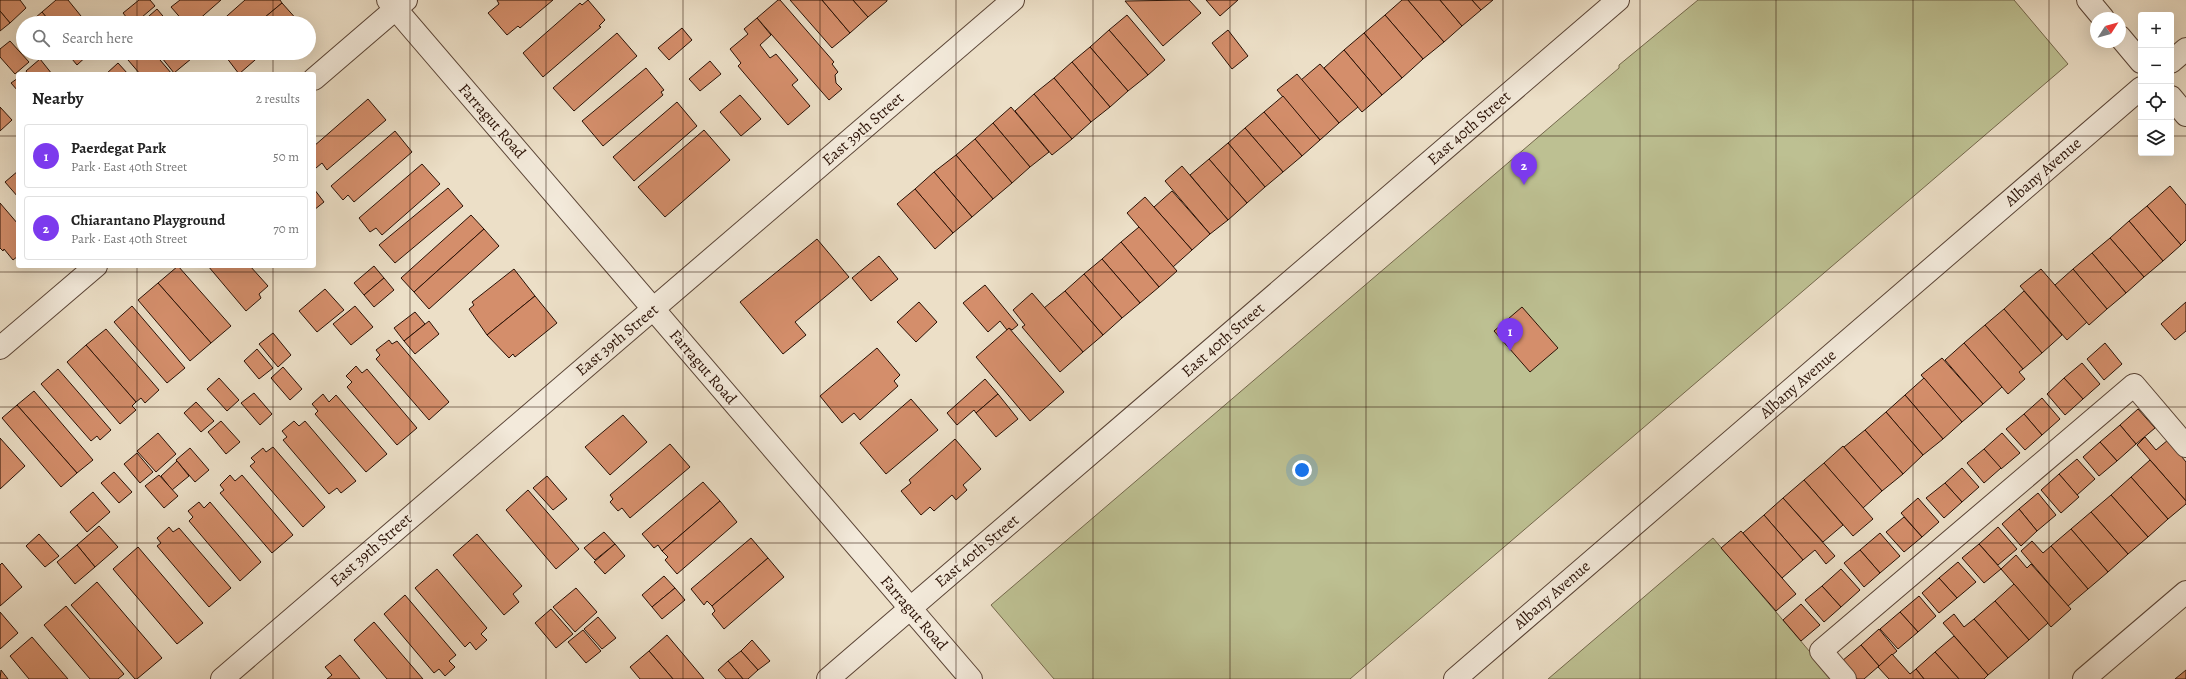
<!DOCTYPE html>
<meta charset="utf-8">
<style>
:root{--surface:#fff;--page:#f2f2f2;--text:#222;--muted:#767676;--line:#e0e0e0;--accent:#7c3aed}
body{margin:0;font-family:Alegreya,serif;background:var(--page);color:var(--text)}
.controls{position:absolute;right:12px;top:12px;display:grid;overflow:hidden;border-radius:4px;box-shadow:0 4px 16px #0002}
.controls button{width:36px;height:36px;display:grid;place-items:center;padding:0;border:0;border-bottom:1px solid var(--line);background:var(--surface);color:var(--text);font:20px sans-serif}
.compass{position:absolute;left:2090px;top:12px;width:36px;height:36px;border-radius:50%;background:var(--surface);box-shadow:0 4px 16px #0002;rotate:54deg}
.you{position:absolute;left:1302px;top:470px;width:14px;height:14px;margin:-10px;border:3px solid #fff;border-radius:50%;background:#1a73e8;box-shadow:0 0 0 6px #1a73e833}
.badge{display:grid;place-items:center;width:26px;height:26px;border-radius:50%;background:var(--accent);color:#fff;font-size:13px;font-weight:700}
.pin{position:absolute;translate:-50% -33px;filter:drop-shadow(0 1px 2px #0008)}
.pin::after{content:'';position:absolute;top:21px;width:14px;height:12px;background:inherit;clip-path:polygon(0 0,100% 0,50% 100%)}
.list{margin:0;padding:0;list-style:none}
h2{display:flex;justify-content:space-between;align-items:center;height:52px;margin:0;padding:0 16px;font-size:17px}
h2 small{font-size:13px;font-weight:400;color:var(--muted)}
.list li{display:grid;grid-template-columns:26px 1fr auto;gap:12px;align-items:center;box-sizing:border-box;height:64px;margin:0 8px 8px;padding:0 8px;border:1px solid var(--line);border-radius:4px}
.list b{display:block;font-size:15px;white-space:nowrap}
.list p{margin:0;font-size:13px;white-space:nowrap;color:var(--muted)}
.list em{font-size:13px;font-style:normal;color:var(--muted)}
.icon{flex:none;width:22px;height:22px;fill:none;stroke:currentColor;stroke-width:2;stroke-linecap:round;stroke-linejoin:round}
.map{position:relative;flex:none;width:2186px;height:679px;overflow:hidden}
.search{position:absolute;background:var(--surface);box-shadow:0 4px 16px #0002;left:16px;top:16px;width:300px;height:44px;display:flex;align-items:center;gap:10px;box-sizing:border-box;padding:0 14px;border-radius:22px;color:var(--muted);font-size:15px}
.panel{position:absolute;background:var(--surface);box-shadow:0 4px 16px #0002;left:16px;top:72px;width:300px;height:196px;border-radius:4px}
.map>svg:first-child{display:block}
</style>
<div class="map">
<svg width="2186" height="679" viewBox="0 0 2186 679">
<rect width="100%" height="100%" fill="#ecdfc7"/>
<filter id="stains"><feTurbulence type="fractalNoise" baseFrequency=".005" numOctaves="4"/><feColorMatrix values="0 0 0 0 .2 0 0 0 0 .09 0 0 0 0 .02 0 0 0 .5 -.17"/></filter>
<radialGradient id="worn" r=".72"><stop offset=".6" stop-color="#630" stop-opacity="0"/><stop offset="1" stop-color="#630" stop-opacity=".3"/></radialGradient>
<!-- green -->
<g fill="#bdc092" stroke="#74684c">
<polygon points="1698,0 2014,0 2068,64 1350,679 1054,679 991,605 1619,68 1619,65"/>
<polygon points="1713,538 1833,679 1548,679"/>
</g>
<!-- building -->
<g fill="#d48e6b" stroke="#2a1105">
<polygon points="0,0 20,0 26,8 10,23 0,11"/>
<polygon points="56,0 68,0 81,16 73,23 51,23 42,12"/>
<polygon points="139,0 150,0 155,6 135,23 131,23 123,13"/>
<polygon points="180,0 221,0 196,22 191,17 184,22 171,7"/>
<polygon points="245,0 280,0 282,3 258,23 219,23"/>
<polygon points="497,0 553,0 520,28 518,26 507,35 488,13 499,4"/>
<polygon points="588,0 605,20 599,26 601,27 543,77 523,53 580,3 582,5"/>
<polygon points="778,0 780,0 834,62 832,64 838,72 835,75 836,83 842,89 829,100 757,18"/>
<polygon points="790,0 822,0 850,33 832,48"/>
<polygon points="822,0 853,0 868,17 850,33"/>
<polygon points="853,0 887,0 887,1 868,17"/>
<polygon points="1189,0 1201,13 1163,46 1125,1"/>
<polygon points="1206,0 1238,0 1220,16"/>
<polygon points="1402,0 1408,0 1444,42 1423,59 1385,15"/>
<polygon points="1408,0 1440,0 1462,26 1444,42"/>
<polygon points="1440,0 1472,0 1481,10 1462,26"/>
<polygon points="1472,0 1493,0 1481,10"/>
<polygon points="282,3 299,22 258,23"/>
<polygon points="157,9 168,22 141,23"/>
<polygon points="0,11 10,23 0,31"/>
<polygon points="42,12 51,23 29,23"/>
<polygon points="1127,15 1165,60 1148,75 1109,30"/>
<polygon points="1385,15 1423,59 1402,78 1364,33"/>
<polygon points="757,18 771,35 760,45 770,58 776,54 798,80 792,85 810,106 788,125 738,66 741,63 730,49 748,34 744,29"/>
<polygon points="682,28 692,40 669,60 658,48"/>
<polygon points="1109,30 1148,75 1128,91 1090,47"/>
<polygon points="1228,30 1248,56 1232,69 1212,43"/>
<polygon points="617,33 637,56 574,111 553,88"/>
<polygon points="1364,33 1402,78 1382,95 1344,50"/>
<polygon points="10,41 29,62 15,74 0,57 0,49"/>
<polygon points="1090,47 1128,91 1110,107 1072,62"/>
<polygon points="1344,50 1382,95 1362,112 1324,68"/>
<polygon points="67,53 90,53 77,65"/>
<polygon points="122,53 154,53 172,74 140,74"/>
<polygon points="168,53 197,53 197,54 174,73 162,58"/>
<polygon points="223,53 263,53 239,74"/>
<polygon points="40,59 52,74 28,74 26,71"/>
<polygon points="710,61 721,74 700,91 689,79"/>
<polygon points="1072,62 1110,107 1091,122 1054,78"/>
<polygon points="118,63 128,74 106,74"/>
<polygon points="1320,64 1358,107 1339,123 1301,80"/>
<polygon points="646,68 664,90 661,92 663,95 603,146 582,121"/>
<polygon points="1297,74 1339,123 1320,140 1277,90"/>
<polygon points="18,78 18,91 11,83"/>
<polygon points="1054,78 1091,122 1072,139 1034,94"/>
<polygon points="1034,94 1072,139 1052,155 1015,111"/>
<polygon points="740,95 761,119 741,136 720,112"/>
<polygon points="1283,96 1320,140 1302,156 1264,112"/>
<polygon points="368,99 386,120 327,170 322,163 316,168 314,166 314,146"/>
<polygon points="677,102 697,126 634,181 613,157"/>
<polygon points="0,107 12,120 0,131"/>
<polygon points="1011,107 1049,152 1030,167 993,123"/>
<polygon points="1264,112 1302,156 1283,172 1245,128"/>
<polygon points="993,123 1030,167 1012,183 975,139"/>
<polygon points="1245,128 1283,172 1265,187 1228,143"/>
<polygon points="704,130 730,160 665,217 638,187"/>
<polygon points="395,131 412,152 354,202 348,195 343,200 331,186"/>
<polygon points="975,139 1012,183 993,199 956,155"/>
<polygon points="1228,143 1265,187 1247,203 1209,159"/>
<polygon points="956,155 993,199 972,217 934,172"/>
<polygon points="1209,159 1247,203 1228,220 1190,175"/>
<polygon points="422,164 440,184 382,235 376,228 370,232 359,218"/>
<polygon points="1182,166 1228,220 1210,234 1165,181"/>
<polygon points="18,171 18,197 5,182"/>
<polygon points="934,172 972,217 953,233 915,189"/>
<polygon points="2170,186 2186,205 2186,240 2181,245 2147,206"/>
<polygon points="448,188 463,206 395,263 379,245"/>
<polygon points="314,189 324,202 314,210"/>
<polygon points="915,189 953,233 935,249 897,204"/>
<polygon points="1172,191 1210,234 1192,250 1154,207"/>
<polygon points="1145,197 1192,250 1173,267 1127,213"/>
<polygon points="0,203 18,224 18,256 13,260 4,249 3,251 0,248"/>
<polygon points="2147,206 2181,245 2163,261 2129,221"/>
<polygon points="471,215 484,229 414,292 401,278"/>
<polygon points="2129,221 2163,261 2144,277 2110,238"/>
<polygon points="1139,227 1177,271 1159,287 1121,242"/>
<polygon points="484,229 499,246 429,309 414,292"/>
<polygon points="2110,238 2144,277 2126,293 2092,253"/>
<polygon points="817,239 849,277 795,322 806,335 783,354 740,302"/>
<polygon points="1121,242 1159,287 1140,303 1102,259"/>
<polygon points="2092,253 2126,293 2107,309 2073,269"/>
<polygon points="879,256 898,279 871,301 852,278"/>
<polygon points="1102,259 1140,303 1122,318 1084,274"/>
<polygon points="178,266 231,326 211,343 158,283"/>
<polygon points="208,266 250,266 268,286 259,294 261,298 246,311"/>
<polygon points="374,266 384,278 364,295 354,283"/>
<polygon points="514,269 535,296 487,335 469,309 474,305 472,302"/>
<polygon points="2041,269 2087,322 2067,340 2020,286"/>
<polygon points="2073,269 2107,309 2089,325 2055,285"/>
<polygon points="1084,274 1122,318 1103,335 1065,291"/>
<polygon points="384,278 394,290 374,307 364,295"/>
<polygon points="158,283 211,343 190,361 138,300"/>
<polygon points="985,285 1018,325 1012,330 1009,328 1007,330 1000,321 988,332 963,303"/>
<polygon points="325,289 344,310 317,332 299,311"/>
<polygon points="1065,291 1103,335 1083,352 1044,308"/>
<polygon points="2024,291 2062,335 2042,353 2004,309"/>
<polygon points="1032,293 1083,352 1060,372 1022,327 1025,325 1013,310"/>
<polygon points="535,296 557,323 515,357 513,354 509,358 487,335"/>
<polygon points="919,302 937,322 916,342 897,322"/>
<polygon points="2186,302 2186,331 2175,340 2161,324"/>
<polygon points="132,306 185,368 167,383 114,322"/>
<polygon points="355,306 373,327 351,345 333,324"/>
<polygon points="1522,307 1558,348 1530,372 1494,331"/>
<polygon points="2004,309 2042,353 2023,369 1985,325"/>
<polygon points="415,312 425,324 404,341 394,328"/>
<polygon points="429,321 439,334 415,354 404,341"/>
<polygon points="1985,325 2023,369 2019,372 2025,379 2008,394 1964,343"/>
<polygon points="1009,328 1064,392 1030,421 976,357"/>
<polygon points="106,329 159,390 145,403 141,398 136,402 86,345"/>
<polygon points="273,333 291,355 278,367 259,344"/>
<polygon points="389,340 392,344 397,341 449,402 429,420 376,359 380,355 376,350"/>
<polygon points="1964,343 2002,387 1983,404 1945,360"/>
<polygon points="2105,343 2122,364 2104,380 2087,359"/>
<polygon points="86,345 136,402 132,406 136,410 120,424 67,362"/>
<polygon points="877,348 900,375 894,381 898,386 860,420 854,413 842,423 820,396"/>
<polygon points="257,349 273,368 259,379 244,361"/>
<polygon points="1942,358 1983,404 1962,422 1921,375"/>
<polygon points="2082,363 2100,384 2083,399 2064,378"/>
<polygon points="356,366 362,373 367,369 417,428 397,445 347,387 352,382 346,376"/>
<polygon points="283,367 302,389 290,400 271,378"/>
<polygon points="58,369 111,430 100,440 97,436 91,441 41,384"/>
<polygon points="219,378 239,400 227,411 207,389"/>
<polygon points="1924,378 1962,422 1943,439 1905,395"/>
<polygon points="2064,378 2083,399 2065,415 2047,394"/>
<polygon points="985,379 998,394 976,413 974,410 957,425 947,413"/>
<polygon points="34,391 93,460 77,473 17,405"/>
<polygon points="254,393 272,414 260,425 241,403"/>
<polygon points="323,394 329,402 336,395 387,454 366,472 315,414 318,411 312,404"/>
<polygon points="998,394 1018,419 996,437 976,413"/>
<polygon points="1905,395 1943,439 1923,455 1886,412"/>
<polygon points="2042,398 2060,419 2042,435 2024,414"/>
<polygon points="911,399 938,430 886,474 860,443"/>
<polygon points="196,402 214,421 201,432 184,413"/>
<polygon points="17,405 77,473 61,487 2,418"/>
<polygon points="2138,409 2155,428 2136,444 2120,425"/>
<polygon points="1886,412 1923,455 1903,474 1865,430"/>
<polygon points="2024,414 2042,435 2025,450 2006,429"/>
<polygon points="623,415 647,442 610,475 585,447"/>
<polygon points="221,421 240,442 226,454 208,432"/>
<polygon points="294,421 299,426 305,421 356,481 341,493 337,488 329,494 283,440 287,437 282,431"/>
<polygon points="2120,425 2136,444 2117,461 2100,442"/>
<polygon points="1865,430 1903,474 1882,491 1844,447"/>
<polygon points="158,433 176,454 156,472 137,451"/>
<polygon points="2002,433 2020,453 2001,469 1984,449"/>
<polygon points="2145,437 2156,450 2168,440 2186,462 2186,501 2137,445"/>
<polygon points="0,438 25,466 0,489"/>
<polygon points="955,439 981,469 963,485 967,490 956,500 952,495 934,511 930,507 921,515 901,491 911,483 909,480"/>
<polygon points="2100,442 2117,461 2099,476 2083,457"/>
<polygon points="670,444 690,467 630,518 622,508 618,511 610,502 613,499 610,495"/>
<polygon points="1843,446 1882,491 1863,508 1824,463"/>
<polygon points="273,447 325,507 303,527 250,466 255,462 251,458 263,448 266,452"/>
<polygon points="190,448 209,470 195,482 176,460"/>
<polygon points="1984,449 2001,468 1984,483 1967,463"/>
<polygon points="137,453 153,472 140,483 124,464"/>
<polygon points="2077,459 2095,479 2077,495 2059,474"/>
<polygon points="2150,460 2186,501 2186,504 2168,519 2131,477"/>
<polygon points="177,461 189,476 172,490 161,476"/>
<polygon points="1824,463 1873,519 1853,536 1804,480"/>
<polygon points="1962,468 1979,487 1962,502 1945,483"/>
<polygon points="114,472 132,492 119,503 101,483"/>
<polygon points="2059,474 2079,497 2061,513 2041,490"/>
<polygon points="159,475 178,496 164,508 145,486"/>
<polygon points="230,475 235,481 242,475 293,535 272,553 220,493 224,490 220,485"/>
<polygon points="547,476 567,499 553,510 533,488"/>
<polygon points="2131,477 2168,519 2148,537 2111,495"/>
<polygon points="1804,480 1843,525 1823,542 1783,498"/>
<polygon points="703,482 720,501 662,551 658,545 654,548 642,534"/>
<polygon points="1945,483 1962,502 1944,518 1926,498"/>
<polygon points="528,490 579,549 556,569 506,510"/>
<polygon points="93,492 110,512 87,532 70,512"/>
<polygon points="2038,493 2056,515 2037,531 2019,509"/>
<polygon points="2111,495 2148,537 2128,554 2091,512"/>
<polygon points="1783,498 1835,556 1826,564 1815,550 1803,560 1764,515"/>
<polygon points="1918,498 1939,522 1922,537 1901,513"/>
<polygon points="720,501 737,522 677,574 665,560 668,557 662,551"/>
<polygon points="199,502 204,508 210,502 261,562 240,581 189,521 193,517 188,511"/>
<polygon points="2019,509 2037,531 2021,546 2002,524"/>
<polygon points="2091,512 2128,554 2108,572 2071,529"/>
<polygon points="1764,515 1803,560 1782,578 1743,533"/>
<polygon points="1904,517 1922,537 1904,552 1886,532"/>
<polygon points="99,526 118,547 95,567 77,545"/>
<polygon points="169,527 173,532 179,528 231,588 209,607 157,546 161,543 157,538"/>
<polygon points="1998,527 2017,549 1998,565 1979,544"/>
<polygon points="2071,529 2108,572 2088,589 2051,546"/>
<polygon points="1741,531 1796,594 1776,611 1721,548"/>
<polygon points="604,532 615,544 595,560 584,548"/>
<polygon points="1880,533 1900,556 1880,573 1860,550"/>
<polygon points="39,534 59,556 45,567 26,546"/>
<polygon points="477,534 522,586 513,594 519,602 504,615 453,555"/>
<polygon points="751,538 768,558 712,606 707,601 704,605 691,589"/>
<polygon points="2032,541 2043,553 2051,546 2088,589 2068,606 2021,551"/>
<polygon points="615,544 625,556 605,574 594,562"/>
<polygon points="1979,544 2001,569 1984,583 1962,558"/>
<polygon points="77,545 95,567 75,584 57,562"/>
<polygon points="138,547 203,623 177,644 113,569"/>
<polygon points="1860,550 1880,573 1864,587 1844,563"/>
<polygon points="2016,555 2027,568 2031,564 2071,609 2051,627 2001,569"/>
<polygon points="768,558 784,577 724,629 712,614 715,611 712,606"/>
<polygon points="1958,562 1976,582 1957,598 1939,578"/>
<polygon points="2,563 22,587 0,606 0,565"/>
<polygon points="437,569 487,628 481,634 487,640 476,650 470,642 465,647 415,588"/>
<polygon points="1841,569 1860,590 1841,607 1822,586"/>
<polygon points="664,576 675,588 652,607 642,595"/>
<polygon points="1939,578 1957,598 1939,613 1922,593"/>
<polygon points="97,582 162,658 137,679 135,679 71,605"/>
<polygon points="2014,584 2048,623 2029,640 1995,601"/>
<polygon points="1822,586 1841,607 1824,622 1805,600"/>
<polygon points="576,588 597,612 575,632 553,607"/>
<polygon points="675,588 685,600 662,619 652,607"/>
<polygon points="405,595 456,655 449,661 455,667 445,676 439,669 434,673 384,614"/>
<polygon points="1919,596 1936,616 1918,632 1900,612"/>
<polygon points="1995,601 2029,640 2008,658 1974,619"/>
<polygon points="1801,604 1820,625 1801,641 1783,620"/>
<polygon points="66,606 124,674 118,679 90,679 44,625"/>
<polygon points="551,609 573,634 556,648 535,623"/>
<polygon points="0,612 18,633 0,649"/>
<polygon points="1900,612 1918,632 1898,649 1880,629"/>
<polygon points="1954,614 1964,627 1974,619 2008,658 1988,675 1943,623"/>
<polygon points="598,617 616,638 602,649 584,629"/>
<polygon points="374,622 423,679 387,679 354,640"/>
<polygon points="1879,629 1897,651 1879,666 1861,645"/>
<polygon points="583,630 601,651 586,663 568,642"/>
<polygon points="667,635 704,679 673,679 649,651"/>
<polygon points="1954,636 1988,675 1984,679 1959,679 1935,652"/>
<polygon points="32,637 68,679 29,679 10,656"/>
<polygon points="752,640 770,661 758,670 741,651"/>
<polygon points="1861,645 1879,666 1864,679 1857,679 1842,661"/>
<polygon points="649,651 673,679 640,679 630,667"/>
<polygon points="741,651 758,670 748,679 743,679 728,661"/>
<polygon points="1935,652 1959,679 1924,679 1916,669"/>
<polygon points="1892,654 1910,674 1916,669 1924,679 1889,679 1878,667"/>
<polygon points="340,655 360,679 327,679 332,675 325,667"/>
<polygon points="728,661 743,679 726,679 718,670"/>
<polygon points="1,670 8,679 0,679"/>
<polygon points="2186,670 2186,679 2175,679"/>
</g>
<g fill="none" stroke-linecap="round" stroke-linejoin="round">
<defs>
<g id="minor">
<polyline points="388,0 971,679"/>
<polyline points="2088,0 2103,18"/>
<polyline points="2120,37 2141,62"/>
<polyline points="2171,62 2186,49"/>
<polyline points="314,79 406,0"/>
<polyline points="2171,97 2186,115"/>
<polyline points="0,348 96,266"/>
<polyline points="222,679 1013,0"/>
<polyline points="828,679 1618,0"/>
<polyline points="1455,679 2141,88"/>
<polyline points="1845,679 1821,651 2134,385 2186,446"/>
<polyline points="2084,679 2186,592"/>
</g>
</defs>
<!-- minor casing -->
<use href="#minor" stroke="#5a4436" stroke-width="24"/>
<!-- minor -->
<use href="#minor" stroke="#f3eadb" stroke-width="22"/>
</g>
<!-- grid -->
<path fill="none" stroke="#2a1105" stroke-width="1" stroke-opacity="0.55" d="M137,0V23M273,0V23M410,0V679M546,0V679M683,0V679M820,0V679M956,0V679M1093,0V679M1230,0V679M1366,0V679M1503,0V679M1640,0V679M1776,0V679M1913,0V679M2049,0V679M137,53V74M273,53V74M0,136H18M314,136H2141M2171,136H2186M137,266V679M273,266V679M0,272H2186M0,407H2186M0,543H2186"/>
<g text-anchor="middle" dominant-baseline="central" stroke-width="3.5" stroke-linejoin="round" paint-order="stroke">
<!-- street labels -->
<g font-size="16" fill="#2a1105" stroke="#f3eadb">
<text transform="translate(492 121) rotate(49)">Farragut Road</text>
<text transform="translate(1469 128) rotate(-41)">East 40th Street</text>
<text transform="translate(863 129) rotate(-41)">East 39th Street</text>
<text transform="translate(2043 172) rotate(-41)">Albany Avenue</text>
<text transform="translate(617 340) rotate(-40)">East 39th Street</text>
<text transform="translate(1223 340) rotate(-41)">East 40th Street</text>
<text transform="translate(703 367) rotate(49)">Farragut Road</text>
<text transform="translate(1798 384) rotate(-41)">Albany Avenue</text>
<text transform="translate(371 550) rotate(-41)">East 39th Street</text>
<text transform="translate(977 551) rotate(-40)">East 40th Street</text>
<text transform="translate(1552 595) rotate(-41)">Albany Avenue</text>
<text transform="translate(914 613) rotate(49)">Farragut Road</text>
</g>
</g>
<rect width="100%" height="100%" filter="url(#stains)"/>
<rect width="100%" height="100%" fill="url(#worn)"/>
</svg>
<div class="controls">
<button>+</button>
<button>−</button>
<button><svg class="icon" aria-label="locate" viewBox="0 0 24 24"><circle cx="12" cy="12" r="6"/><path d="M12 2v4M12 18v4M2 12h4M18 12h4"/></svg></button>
<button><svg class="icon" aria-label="layers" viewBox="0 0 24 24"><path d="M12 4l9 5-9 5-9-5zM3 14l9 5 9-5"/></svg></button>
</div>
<svg class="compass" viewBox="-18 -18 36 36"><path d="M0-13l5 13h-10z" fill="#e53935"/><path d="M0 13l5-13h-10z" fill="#767676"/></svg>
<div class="you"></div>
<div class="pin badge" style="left:1510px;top:351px">1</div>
<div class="pin badge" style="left:1524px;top:185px">2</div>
<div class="search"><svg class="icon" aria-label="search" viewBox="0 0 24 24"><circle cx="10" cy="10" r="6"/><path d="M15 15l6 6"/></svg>Search here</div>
<section class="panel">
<h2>Nearby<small>2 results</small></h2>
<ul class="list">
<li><span class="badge">1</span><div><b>Paerdegat Park</b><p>Park · East 40th Street</p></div><em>50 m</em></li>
<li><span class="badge">2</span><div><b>Chiarantano Playground</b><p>Park · East 40th Street</p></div><em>70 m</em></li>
</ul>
</section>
</div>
